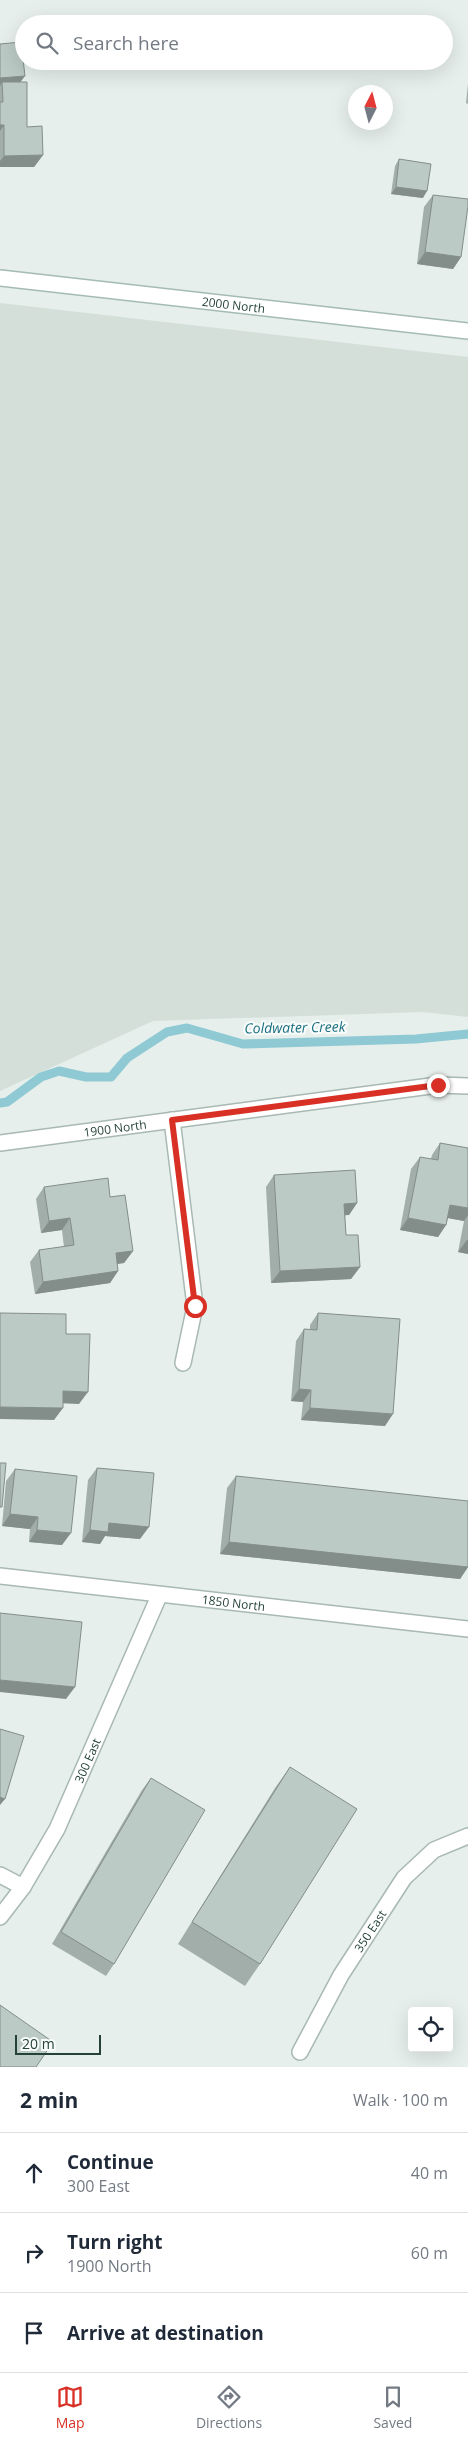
<!DOCTYPE html>
<meta charset="utf-8">
<style>
:root{--surface:#fff;--page:#f2f2f3;--text:#1f2937;--muted:#747a83;--line:#e0e1e3;--accent:#d93025}
body{margin:0;font-family:"Open Sans",sans-serif;background:var(--page);color:var(--text)}
.controls{position:absolute;right:15px;bottom:15px;display:grid;overflow:hidden;border-radius:5px;box-shadow:0 5px 20px #0002}
.controls button{width:45px;height:45px;display:grid;place-items:center;padding:0;border:0;border-bottom:1px solid var(--line);background:var(--surface);color:var(--text);font:25px sans-serif}
.compass{position:absolute;left:348px;top:85px;width:45px;height:45px;border-radius:50%;background:var(--surface);box-shadow:0 5px 20px #0002;rotate:6deg}
.scale{position:absolute;left:15px;bottom:12px;width:86px;box-sizing:border-box;padding-left:5px;border:2px solid #24423a;border-top:0;font-size:14px;line-height:18px;white-space:nowrap;color:#24423a;-webkit-text-stroke:4px #f7fbf9;paint-order:stroke}
.stop{position:absolute;width:15px;height:15px;margin:-11px;border:4px solid #d93025;border-radius:50%;background:#fff}
.stop.end{background:#d93025;border-color:#fff;box-shadow:0 1px 5px #0008}
.list{margin:0;padding:0;list-style:none}
h2{display:flex;justify-content:space-between;align-items:center;height:65px;margin:0;padding:0 20px;font-size:21px}
h2 small{font-size:16px;font-weight:400;color:var(--muted)}
.list li{display:grid;grid-template-columns:32px 1fr auto;gap:15px;align-items:center;box-sizing:border-box;height:80px;padding:0 20px;border-top:1px solid var(--line)}
.list b{display:block;font-size:19px;white-space:nowrap}
.list p{margin:0;font-size:16px;white-space:nowrap;color:var(--muted)}
.list em{font-size:16px;font-style:normal;color:var(--muted)}
.icon{flex:none;width:28px;height:28px;fill:none;stroke:currentColor;stroke-width:2;stroke-linecap:round;stroke-linejoin:round}
.map{position:relative;flex:none;width:468px;height:2067px;overflow:hidden}
.search{position:absolute;background:var(--surface);box-shadow:0 5px 20px #0002;left:15px;right:15px;top:15px;height:55px;display:flex;align-items:center;gap:12px;box-sizing:border-box;padding:0 18px;border-radius:28px;color:var(--muted);font-size:19px}
.sheet{height:305px;background:var(--surface)}
nav{display:flex;justify-content:space-around;align-items:center;box-sizing:border-box;height:70px;border-top:1px solid var(--line);background:var(--surface);font-size:14px;color:var(--muted)}
nav a{display:grid;justify-items:center;gap:2px}
nav .on{color:var(--accent)}
.map>svg:first-child{display:block}
</style>
<div class="map">
<svg width="468" height="2067" viewBox="0 0 468 2067">
<rect width="100%" height="100%" fill="#e6efeb"/>
<!-- built -->
<polygon fill="#d4dfda" points="0,303 468,357 468,1017 423,1012 153,1021 0,1091"/>
<g fill="none" stroke-linecap="round" stroke-linejoin="round">
<!-- stream -->
<polyline stroke="#8ec9d4" stroke-width="9" points="0,1103 7,1102 41,1077 59,1071 86,1077 111,1077 127,1058 167,1032 187,1028 243,1044 416,1039 468,1034"/>
<defs>
<g id="street">
<polyline points="172,1120 195,1306 183,1363"/>
<path id="s1" d="M0,1143L438,1085L468,1086"/>
<path id="s2" d="M0,1576L468,1629"/>
<polyline points="0,1875 23,1887"/>
<path id="s3" d="M0,1917L23,1887L57,1829L159,1596"/>
<path id="s4" d="M300,2052L341,1975L404,1878L434,1850L468,1836"/>
</g>
<g id="secondary">
<path id="s5" d="M0,278L468,331"/>
</g>
</defs>
<!-- street casing -->
<use href="#street" stroke="#a8b8b2" stroke-width="18"/>
<!-- secondary casing -->
<use href="#secondary" stroke="#a4bbb3" stroke-width="18"/>
<!-- street -->
<use href="#street" stroke="#fff" stroke-width="15"/>
<!-- secondary -->
<use href="#secondary" stroke="#fff" stroke-width="15"/>
</g>
<!-- wall -->
<g fill="#a1aea9">
<polygon points="0,44 20,82 27,127 43,155 34,167 0,167"/>
<polygon points="468,84 468,104 466,103"/>
<polygon points="399,159 423,198 391,194 395,166"/>
<polygon points="433,195 461,257 453,269 417,264 424,207"/>
<polygon points="440,1143 468,1148 468,1254 458,1252 464,1221 448,1218 446,1225 438,1237 400,1230 411,1169 420,1157 431,1159 432,1155"/>
<polygon points="274,1175 357,1203 349,1215 345,1215 346,1235 360,1267 351,1279 271,1283 266,1187"/>
<polygon points="44,1187 110,1197 133,1251 124,1263 117,1264 118,1271 110,1283 35,1294 30,1262 39,1250 64,1247 62,1230 41,1233 36,1199"/>
<polygon points="318,1313 385,1426 301,1420 303,1402 291,1401 296,1341 304,1329 310,1329 310,1325"/>
<polygon points="97,1468 140,1539 105,1536 100,1544 82,1542 88,1480"/>
<polygon points="15,1469 62,1545 29,1542 30,1529 2,1526 6,1481"/>
<polygon points="236,1476 468,1567 460,1579 220,1554 227,1488"/>
<polygon points="290,1767 260,1964 245,1986 178,1944 275,1788"/>
<polygon points="151,1778 114,1964 106,1976 52,1944 142,1790"/>
</g>
<!-- shaded-wall -->
<g fill="#838d89">
<polygon points="25,76 16,88 2,82 0,86 0,78"/>
<polygon points="0,125 4,125 0,131"/>
<polygon points="43,155 34,167 0,167 0,161 4,156"/>
<polygon points="396,187 427,191 423,198 391,194"/>
<polygon points="425,252 461,257 453,269 417,264"/>
<polygon points="357,1203 349,1215 336,1216 344,1204"/>
<polygon points="450,1205 468,1208 468,1215 464,1221 442,1217"/>
<polygon points="70,1218 62,1230 41,1233 49,1221"/>
<polygon points="408,1218 446,1225 438,1237 400,1230"/>
<polygon points="467,1240 468,1240 468,1254 458,1252"/>
<polygon points="133,1251 124,1263 108,1265 116,1253"/>
<polygon points="360,1267 351,1279 271,1283 280,1271"/>
<polygon points="118,1271 110,1283 35,1294 43,1282"/>
<polygon points="299,1389 311,1390 303,1402 291,1401"/>
<polygon points="63,1391 88,1392 79,1404 55,1403"/>
<polygon points="0,1407 63,1408 54,1420 0,1419"/>
<polygon points="310,1408 393,1414 385,1426 301,1420"/>
<polygon points="10,1514 38,1517 30,1529 2,1526"/>
<polygon points="109,1523 149,1527 140,1539 105,1536 100,1544 82,1542 90,1530"/>
<polygon points="37,1530 71,1533 62,1545 29,1542"/>
<polygon points="229,1542 468,1567 460,1579 220,1554"/>
<polygon points="0,1680 75,1687 66,1699 0,1692"/>
<polygon points="0,1797 5,1799 0,1805"/>
</g>
<!-- building -->
<g fill="#bbcac4" stroke="#838d89">
<polygon points="21,42 25,76 0,78 0,44"/>
<polygon points="2,82 27,82 27,127 42,126 43,155 4,156 4,125 0,125 0,102 3,102"/>
<polygon points="399,159 431,164 427,191 396,187"/>
<polygon points="433,195 468,199 468,206 461,257 425,252"/>
<polygon points="440,1143 468,1148 468,1208 450,1205 446,1225 408,1218 420,1157 438,1160"/>
<polygon points="355,1170 357,1203 344,1204 346,1235 358,1235 360,1267 280,1271 274,1175"/>
<polygon points="108,1178 110,1197 125,1195 133,1251 116,1253 118,1271 43,1282 39,1250 74,1245 70,1218 49,1221 44,1187"/>
<polygon points="0,1313 66,1314 66,1334 90,1334 88,1392 63,1391 63,1408 0,1407"/>
<polygon points="318,1313 400,1319 393,1414 310,1408 311,1390 299,1389 304,1329 317,1330"/>
<polygon points="0,1463 6,1463 2,1507 0,1507"/>
<polygon points="97,1468 154,1473 149,1527 109,1523 108,1532 90,1530"/>
<polygon points="15,1469 77,1476 71,1533 37,1530 38,1517 10,1514"/>
<polygon points="236,1476 468,1501 468,1567 229,1542"/>
<polygon points="0,1613 82,1622 75,1687 0,1680"/>
<polygon points="0,1729 24,1736 5,1799 0,1797"/>
<polygon points="290,1767 357,1809 260,1964 192,1922"/>
<polygon points="151,1778 205,1810 114,1964 61,1932"/>
<polygon points="0,2005 53,2042 36,2067 0,2067"/>
</g>
<g fill="none" stroke-linecap="round" stroke-linejoin="round">
<!-- route -->
<polyline stroke="#d93025" stroke-width="6" points="195,1306 172,1120 438,1085"/>
</g>
<g text-anchor="middle" dominant-baseline="central" stroke-width="4.5" stroke-linejoin="round" paint-order="stroke">
<!-- street labels -->
<g font-size="12" fill="#24423a" stroke="#f7fbf9">
<text stroke="none"><textPath href="#s5" startOffset="235">2000 North</textPath></text>
<text stroke="none"><textPath href="#s1" startOffset="116">1900 North</textPath></text>
<text stroke="none"><textPath href="#s2" startOffset="235">1850 North</textPath></text>
<text stroke="none"><textPath href="#s3" startOffset="180">300 East</textPath></text>
<text stroke="none"><textPath href="#s4" startOffset="140">350 East</textPath></text>
</g>
<!-- water labels -->
<g font-size="14" font-style="italic" fill="#1c6f80" stroke="#f7fbf9">
<text transform="translate(295 1027) rotate(-1)">Coldwater Creek</text>
</g>
</g>
</svg>
<div class="controls">
<button><svg class="icon" aria-label="locate" viewBox="0 0 24 24"><circle cx="12" cy="12" r="6"/><path d="M12 2v4M12 18v4M2 12h4M18 12h4"/></svg></button>
</div>
<svg class="compass" viewBox="-18 -18 36 36"><path d="M0-13l5 13h-10z" fill="#e53935"/><path d="M0 13l5-13h-10z" fill="#747a83"/></svg>
<div class="scale">20 m</div>
<div class="stop" style="left:195px;top:1306px"></div>
<div class="stop end" style="left:438px;top:1085px"></div>
<div class="search"><svg class="icon" aria-label="search" viewBox="0 0 24 24"><circle cx="10" cy="10" r="6"/><path d="M15 15l6 6"/></svg>Search here</div>
</div>
<section class="sheet">
<h2>2 min<small>Walk · 100 m</small></h2>
<ul class="list">
<li><svg class="icon" aria-label="ahead" viewBox="0 0 24 24"><path d="M12 20V5M6 11l6-6 6 6"/></svg><div><b>Continue</b><p>300 East</p></div><em>40 m</em></li>
<li><svg class="icon" aria-label="right" viewBox="0 0 24 24"><path d="M7 20v-9h11M14 6l5 5-5 5"/></svg><div><b>Turn right</b><p>1900 North</p></div><em>60 m</em></li>
<li><svg class="icon" aria-label="arrive" viewBox="0 0 24 24"><path d="M6 21V4h12l-3 4 3 4H6"/></svg><div><b>Arrive at destination</b></div></li>
</ul>
</section>
<nav>
<a class="on"><svg class="icon" aria-label="map" viewBox="0 0 24 24"><path d="M3 6l6-2 6 2 6-2v14l-6 2-6-2-6 2zM9 4v14M15 6v14"/></svg>Map</a>
<a><svg class="icon" aria-label="directions" viewBox="0 0 24 24"><path d="M12 3l9 9-9 9-9-9zM9 14v-3h6M13 9l2 2-2 2"/></svg>Directions</a>
<a><svg class="icon" aria-label="saved" viewBox="0 0 24 24"><path d="M7 4h10v16l-5-4-5 4z"/></svg>Saved</a>
</nav>
